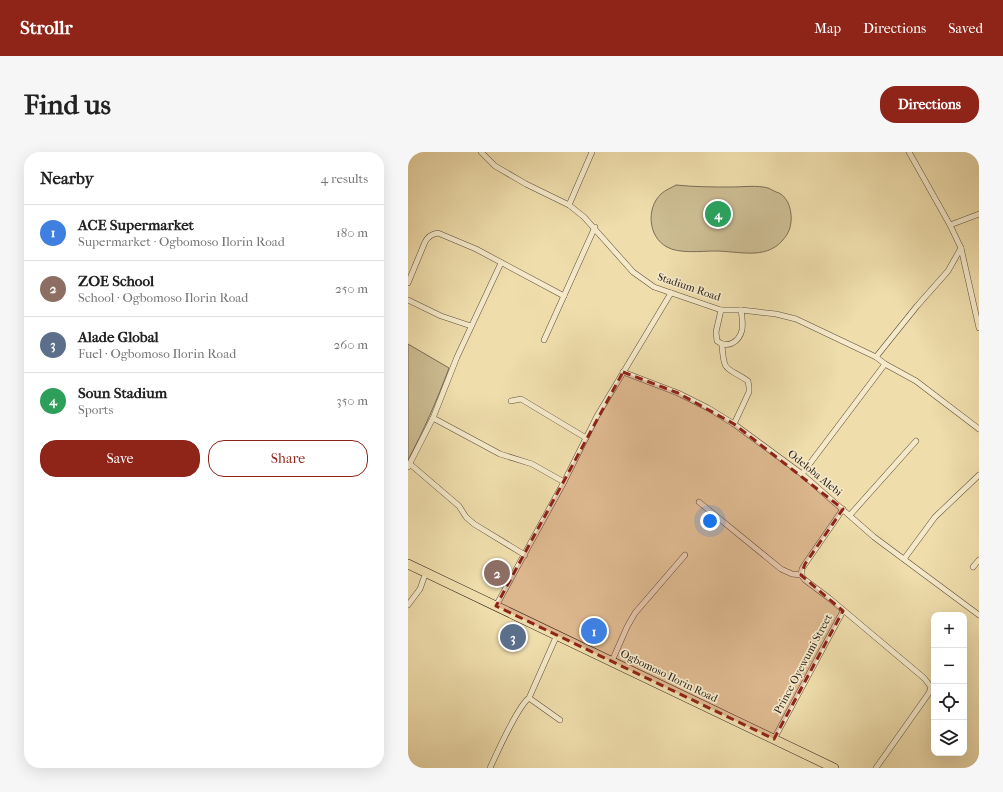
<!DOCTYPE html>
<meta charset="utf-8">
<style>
:root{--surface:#fff;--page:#f6f6f6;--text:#222;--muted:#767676;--line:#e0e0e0;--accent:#8f2418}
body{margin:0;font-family:"IM FELL French Canon",serif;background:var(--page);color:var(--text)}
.controls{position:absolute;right:12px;bottom:12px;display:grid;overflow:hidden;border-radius:8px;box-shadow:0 4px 16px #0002}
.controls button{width:36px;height:36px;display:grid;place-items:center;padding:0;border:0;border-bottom:1px solid var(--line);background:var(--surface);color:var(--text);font:20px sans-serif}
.you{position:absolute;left:302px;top:369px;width:14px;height:14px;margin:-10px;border:3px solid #fff;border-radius:50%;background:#1a73e8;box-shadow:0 0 0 6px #1a73e833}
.badge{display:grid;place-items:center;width:26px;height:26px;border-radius:50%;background:var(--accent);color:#fff;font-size:13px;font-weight:700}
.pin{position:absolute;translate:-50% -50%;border:2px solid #fff;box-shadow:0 1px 4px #0006}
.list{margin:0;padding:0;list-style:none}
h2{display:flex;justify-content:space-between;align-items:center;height:52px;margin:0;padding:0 16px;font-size:17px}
h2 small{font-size:13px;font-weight:400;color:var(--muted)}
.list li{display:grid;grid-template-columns:26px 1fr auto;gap:12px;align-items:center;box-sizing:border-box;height:56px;padding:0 16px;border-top:1px solid var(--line)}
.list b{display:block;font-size:15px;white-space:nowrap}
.list p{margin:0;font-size:13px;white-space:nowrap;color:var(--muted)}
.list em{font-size:13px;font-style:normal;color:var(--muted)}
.actions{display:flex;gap:8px;padding:12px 16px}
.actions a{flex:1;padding:9px 0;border:1px solid var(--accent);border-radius:16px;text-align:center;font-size:14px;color:var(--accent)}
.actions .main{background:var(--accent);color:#fff}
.icon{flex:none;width:22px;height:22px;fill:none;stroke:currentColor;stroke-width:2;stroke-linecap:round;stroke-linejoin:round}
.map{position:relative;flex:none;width:571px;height:616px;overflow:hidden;border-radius:16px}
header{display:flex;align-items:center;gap:24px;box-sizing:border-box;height:56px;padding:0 20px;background:var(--accent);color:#fff}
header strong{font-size:19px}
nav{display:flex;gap:22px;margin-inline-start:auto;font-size:14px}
.intro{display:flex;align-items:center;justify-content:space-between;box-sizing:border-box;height:96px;padding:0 24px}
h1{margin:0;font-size:28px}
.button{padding:10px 18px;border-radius:16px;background:var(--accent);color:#fff;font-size:14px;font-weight:700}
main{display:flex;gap:24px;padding:0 24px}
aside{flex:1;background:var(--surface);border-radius:16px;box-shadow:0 4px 16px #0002}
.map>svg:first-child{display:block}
</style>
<header>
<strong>Strollr</strong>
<nav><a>Map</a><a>Directions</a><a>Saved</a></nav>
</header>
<div class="intro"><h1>Find us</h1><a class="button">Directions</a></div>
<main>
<aside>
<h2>Nearby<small>4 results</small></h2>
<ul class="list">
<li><span class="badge" style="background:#3f7fe0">1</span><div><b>ACE Supermarket</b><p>Supermarket · Ogbomoso Ilorin Road</p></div><em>180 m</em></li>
<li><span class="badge" style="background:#8d6e63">2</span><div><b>ZOE School</b><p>School · Ogbomoso Ilorin Road</p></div><em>250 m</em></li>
<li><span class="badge" style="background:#5c6f8a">3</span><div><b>Alade Global</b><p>Fuel · Ogbomoso Ilorin Road</p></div><em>260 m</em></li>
<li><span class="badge" style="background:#2e9e5b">4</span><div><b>Soun Stadium</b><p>Sports</p></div><em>350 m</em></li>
</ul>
<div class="actions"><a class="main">Save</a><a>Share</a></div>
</aside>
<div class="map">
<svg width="571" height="616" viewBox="0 0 571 616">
<rect width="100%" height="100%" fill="#efddac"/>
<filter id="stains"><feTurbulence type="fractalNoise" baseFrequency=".005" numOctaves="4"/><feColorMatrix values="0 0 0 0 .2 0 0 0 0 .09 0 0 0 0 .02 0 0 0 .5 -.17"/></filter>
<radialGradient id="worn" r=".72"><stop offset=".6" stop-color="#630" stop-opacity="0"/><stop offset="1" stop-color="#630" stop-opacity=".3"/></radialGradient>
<!-- green -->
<g fill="#cdbd93" stroke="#7b6e56">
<path d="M268,33C287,35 305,35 323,35C335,35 349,33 360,36C363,37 367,40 371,41C381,46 384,60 383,70C382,79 379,83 374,89C357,108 330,99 307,99C294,99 271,102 259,95C240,85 238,56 253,42C257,38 263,36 268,33Z"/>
<path d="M0,192L41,216C29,248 16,278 0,308Z"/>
</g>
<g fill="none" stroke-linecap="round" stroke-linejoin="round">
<defs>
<g id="street">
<polyline points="73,0 87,14 118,32 161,53 176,65 225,120 246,135 313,158 333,158 368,162 388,167 468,205 477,212 508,229 571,277"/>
<polyline points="501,0 542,73 553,96 571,176"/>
<polyline points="161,53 184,0"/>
<polyline points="542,73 571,62"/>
<path d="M0,131L17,90C20,84 24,82 30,81L68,97L156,144"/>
<polyline points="0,148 33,164 63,174"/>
<path d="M313,158L308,180L309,189C320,197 331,190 334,178C335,172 334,164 333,158"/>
<polyline points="136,188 187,75"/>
<path d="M314,193C316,222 318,214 340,229L341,235V240L326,272"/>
<polyline points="468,205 509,154 540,119 553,96"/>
<polyline points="215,220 270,241 300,256 326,272 394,322 466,385 571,463"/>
<polyline points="103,249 113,247 178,286"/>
<polyline points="25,266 92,302 124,312 156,330"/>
<polyline points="2,312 51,354 58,365 66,372 117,403"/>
<polyline points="0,315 25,266 49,205 93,111"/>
<polyline points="394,322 477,212"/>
<polyline points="291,350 373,417 384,422 393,423"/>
<polyline points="435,357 397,412 394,417 393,423 397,428 421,446 516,526 523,535 521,541 468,616"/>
<polyline points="442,363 508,289"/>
<polyline points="496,407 527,365 571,323"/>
<polyline points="565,415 571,408"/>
<polyline points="0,453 12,437 18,420"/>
<polyline points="88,454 156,330 189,264 263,141"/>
<polyline points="204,509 219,475 227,461 277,403"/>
<polyline points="121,546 152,568"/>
<polyline points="366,587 435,459"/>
<path d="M82,616C89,601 109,555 121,546L149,483"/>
</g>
<polyline id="highway" points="0,412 426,616"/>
</defs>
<!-- street casing -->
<use href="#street" stroke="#5a4e3d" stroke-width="6"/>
<!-- highway casing -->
<use href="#highway" stroke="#291e18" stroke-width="10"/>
<!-- street -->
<use href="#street" stroke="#f5e9c9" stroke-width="5"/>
<!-- highway -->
<use href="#highway" stroke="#efddac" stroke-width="9"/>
</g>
<!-- marked area -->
<path fill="#8f2418" fill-opacity="0.2" stroke="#8f2418" stroke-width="3" stroke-dasharray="8 5" stroke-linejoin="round" d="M215,220L270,241L326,272L435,357L397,412L393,423L435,459L366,587L88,454Z"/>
<g text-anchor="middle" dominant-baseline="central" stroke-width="3.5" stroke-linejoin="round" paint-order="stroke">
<!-- street labels -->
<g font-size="11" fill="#291e18" stroke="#f5e9c9">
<text transform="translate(281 135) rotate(19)">Stadium Road</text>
<text transform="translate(407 321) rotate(39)">Odeloba Alebi</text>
<text transform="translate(395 512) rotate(-62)">Prince Oyewumi Street</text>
<text transform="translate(261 524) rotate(26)">Ogbomoso Ilorin Road</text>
</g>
</g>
<rect width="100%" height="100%" filter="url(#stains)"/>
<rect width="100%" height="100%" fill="url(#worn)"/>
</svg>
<div class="controls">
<button>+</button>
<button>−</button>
<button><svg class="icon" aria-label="locate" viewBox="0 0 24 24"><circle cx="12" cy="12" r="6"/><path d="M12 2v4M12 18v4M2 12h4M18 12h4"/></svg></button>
<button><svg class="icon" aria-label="layers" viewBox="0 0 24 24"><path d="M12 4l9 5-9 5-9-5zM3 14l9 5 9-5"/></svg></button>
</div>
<div class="you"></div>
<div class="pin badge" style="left:186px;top:479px;background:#3f7fe0">1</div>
<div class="pin badge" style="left:89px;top:421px;background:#8d6e63">2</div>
<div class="pin badge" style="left:105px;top:485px;background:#5c6f8a">3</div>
<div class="pin badge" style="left:310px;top:62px;background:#2e9e5b">4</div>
</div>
</main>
